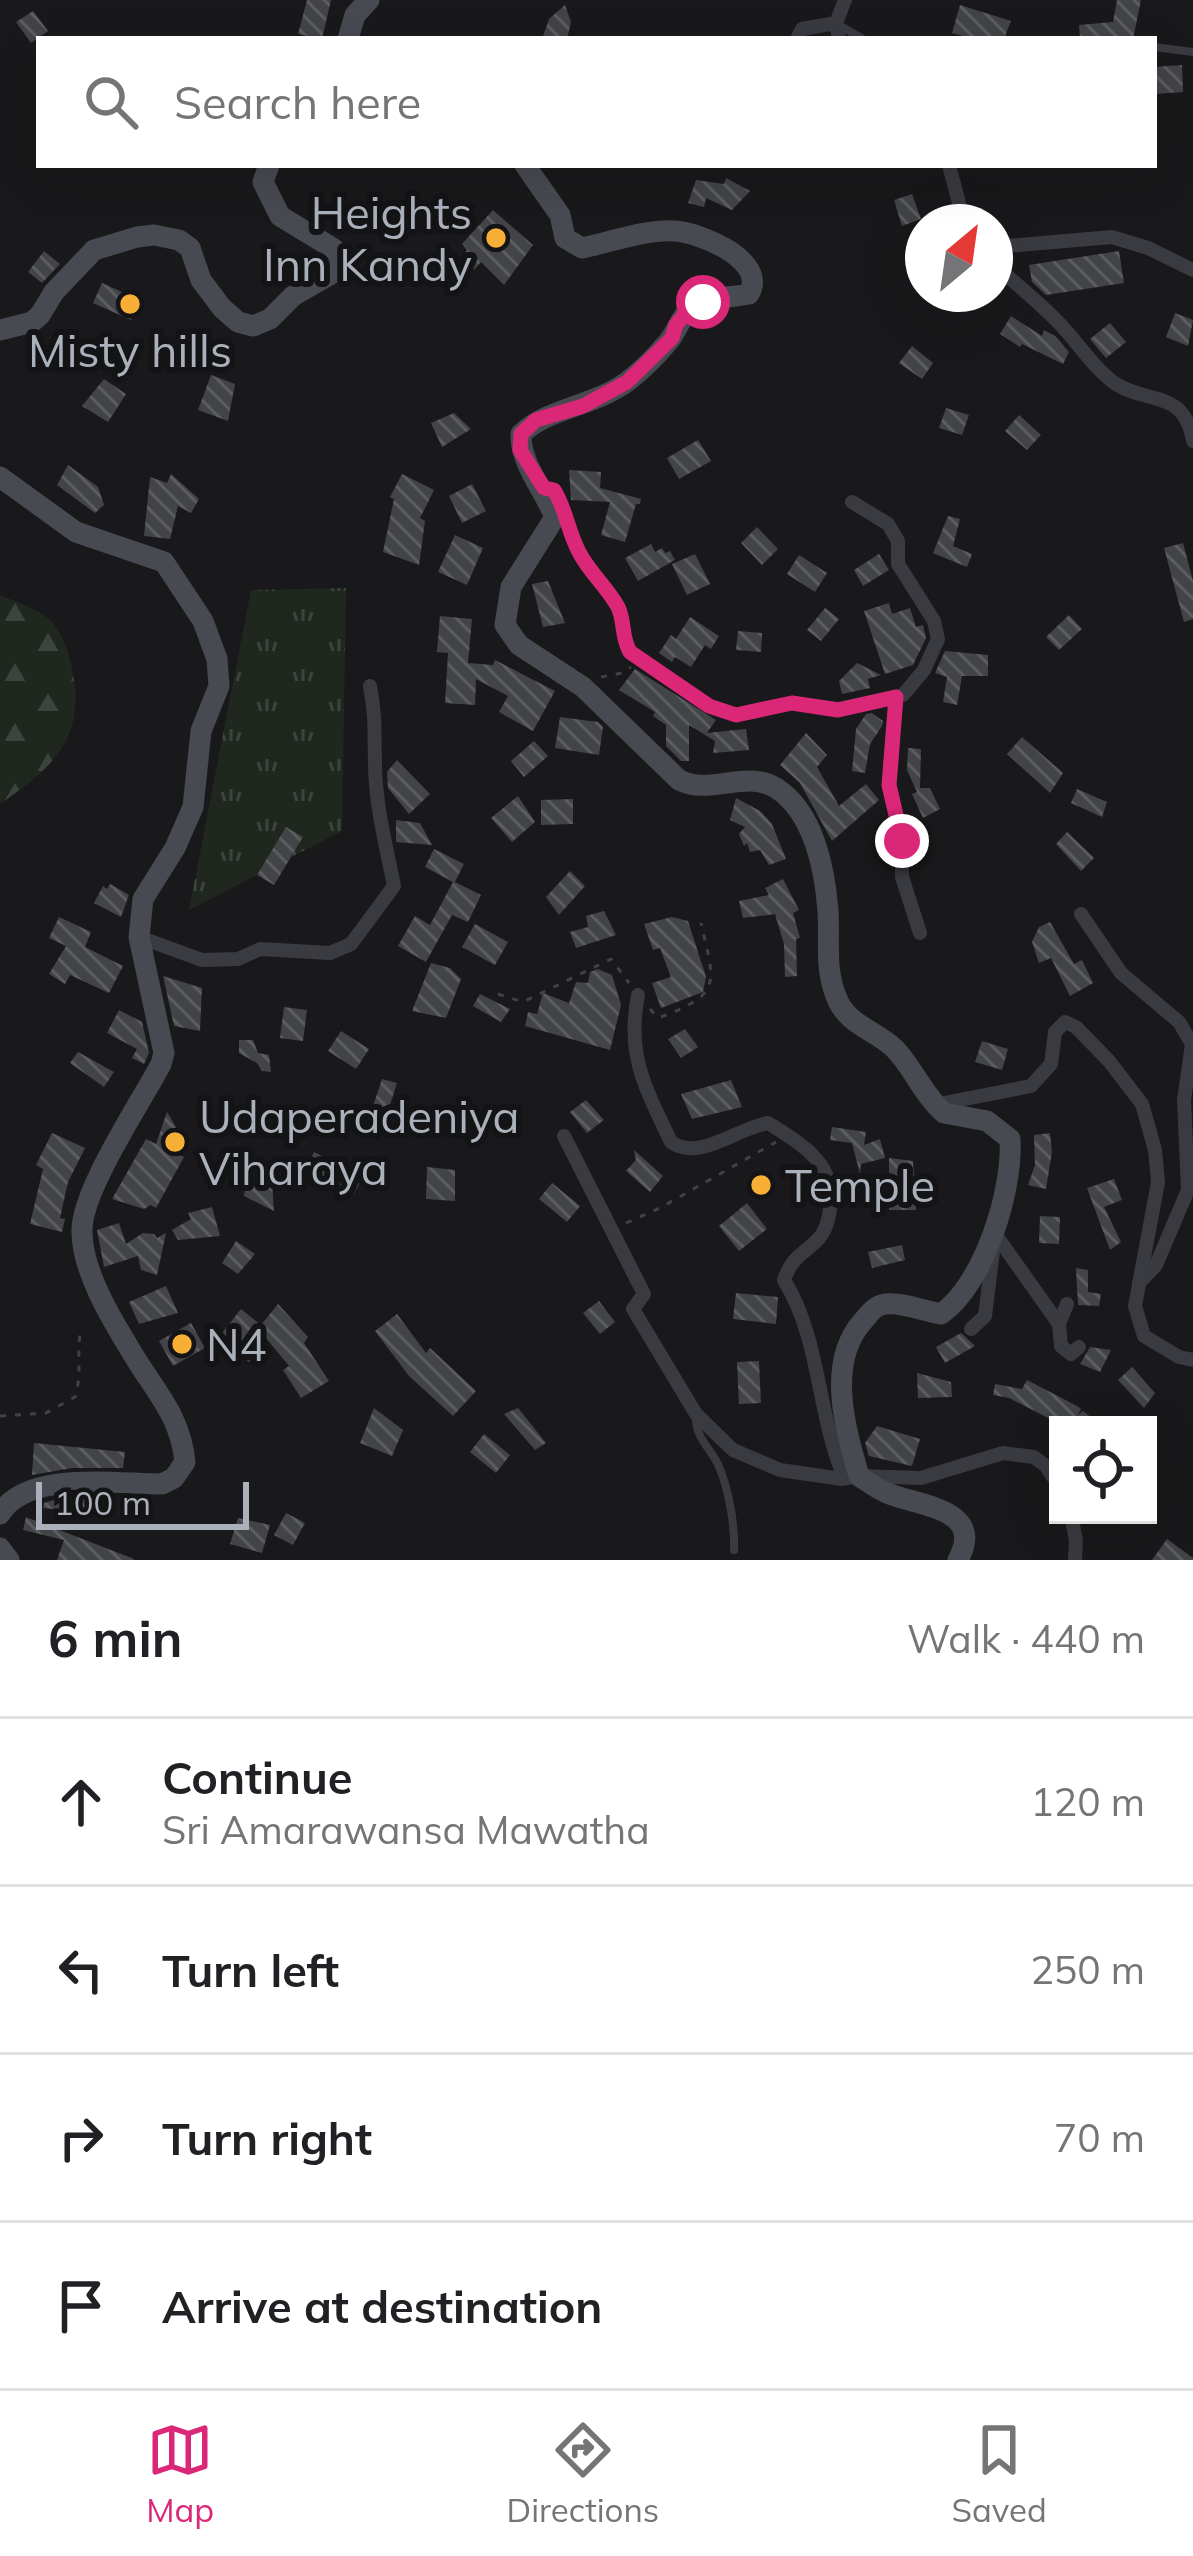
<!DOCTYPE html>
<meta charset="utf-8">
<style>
:root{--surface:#fff;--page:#f2f2f2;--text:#202124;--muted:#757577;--line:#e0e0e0;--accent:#db2777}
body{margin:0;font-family:Mulish,sans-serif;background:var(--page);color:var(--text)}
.controls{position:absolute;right:36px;bottom:36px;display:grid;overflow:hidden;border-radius:0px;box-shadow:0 12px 48px #0002}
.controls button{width:108px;height:108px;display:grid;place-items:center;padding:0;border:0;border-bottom:3px solid var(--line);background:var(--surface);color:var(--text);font:60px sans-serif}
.compass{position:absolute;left:905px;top:204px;width:108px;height:108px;border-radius:50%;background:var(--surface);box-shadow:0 12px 48px #0002;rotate:29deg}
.scale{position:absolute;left:36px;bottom:30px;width:213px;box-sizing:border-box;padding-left:12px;border:6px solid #abb1bb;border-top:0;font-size:33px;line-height:42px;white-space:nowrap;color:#abb1bb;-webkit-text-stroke:9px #141416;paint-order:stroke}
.stop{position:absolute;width:36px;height:36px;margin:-27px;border:9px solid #db2777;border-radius:50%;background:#fff}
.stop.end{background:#db2777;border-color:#fff;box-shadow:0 3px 12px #0008}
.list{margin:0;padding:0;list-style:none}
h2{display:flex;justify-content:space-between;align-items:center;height:156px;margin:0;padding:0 48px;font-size:51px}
h2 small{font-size:39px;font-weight:400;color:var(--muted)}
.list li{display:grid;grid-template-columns:78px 1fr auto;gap:36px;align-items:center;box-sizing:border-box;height:168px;padding:0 48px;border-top:3px solid var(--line)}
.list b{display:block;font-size:45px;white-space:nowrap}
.list p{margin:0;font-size:39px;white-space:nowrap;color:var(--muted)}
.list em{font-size:39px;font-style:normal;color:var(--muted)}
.icon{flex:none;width:66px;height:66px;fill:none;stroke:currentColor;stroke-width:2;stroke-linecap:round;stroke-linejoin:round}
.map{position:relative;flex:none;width:1193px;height:1560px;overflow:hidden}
.search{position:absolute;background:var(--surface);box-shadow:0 12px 48px #0002;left:36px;right:36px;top:36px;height:132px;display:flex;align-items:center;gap:30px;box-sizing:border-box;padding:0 42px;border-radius:0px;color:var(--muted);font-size:45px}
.sheet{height:828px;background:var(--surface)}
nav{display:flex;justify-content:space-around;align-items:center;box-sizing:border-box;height:168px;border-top:3px solid var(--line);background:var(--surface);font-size:33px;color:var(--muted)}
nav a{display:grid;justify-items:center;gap:6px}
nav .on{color:var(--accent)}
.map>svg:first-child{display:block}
</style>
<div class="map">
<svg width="1193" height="1560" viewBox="0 0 1193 1560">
<defs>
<pattern id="forest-firs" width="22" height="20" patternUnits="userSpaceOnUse" patternTransform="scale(3)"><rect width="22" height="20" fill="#1f271f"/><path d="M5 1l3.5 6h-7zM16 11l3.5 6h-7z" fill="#3d443e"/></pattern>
<pattern id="park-tufts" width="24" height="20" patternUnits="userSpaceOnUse" patternTransform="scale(3)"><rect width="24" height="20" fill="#1f271f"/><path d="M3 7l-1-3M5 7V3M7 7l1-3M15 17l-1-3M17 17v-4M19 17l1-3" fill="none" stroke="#3d443e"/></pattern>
<pattern id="building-back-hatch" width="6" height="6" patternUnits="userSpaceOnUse" patternTransform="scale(3)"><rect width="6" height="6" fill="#434448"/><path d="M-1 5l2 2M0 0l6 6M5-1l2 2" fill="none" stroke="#5b5d60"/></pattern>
</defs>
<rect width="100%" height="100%" fill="#19191b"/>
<!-- forest -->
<path fill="url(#forest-firs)" d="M0,595C15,602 40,609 51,621C62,632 68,650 71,664C88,736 55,766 0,804Z"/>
<!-- park -->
<polygon fill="url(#park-tufts)" points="346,588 342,831 189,910 251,590"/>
<!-- building -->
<g fill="url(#building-back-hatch)">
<polygon points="307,0 331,0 322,39 298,34"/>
<polygon points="1117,0 1141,0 1133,39 1080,39 1079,25 1113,22"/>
<polygon points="565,5 571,22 567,39 542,39 549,19"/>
<polygon points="960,5 1011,21 1004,39 973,39 952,33"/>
<polygon points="33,11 48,31 31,43 16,22"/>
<polygon points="1182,65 1183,92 1155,94 1154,67"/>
<polygon points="726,178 750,191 732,210 706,198 704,207 688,203 696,180 724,184"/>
<polygon points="912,194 921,219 902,226 894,200"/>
<polygon points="493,210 533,245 504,285 481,262 474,270 462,257 467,250 462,244"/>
<polygon points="44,251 60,264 42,283 28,272"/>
<polygon points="1119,251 1124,283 1046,295 1032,282 1029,265"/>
<polygon points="102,283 140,300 131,320 93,303"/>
<polygon points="1175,313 1193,320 1188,346 1166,337"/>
<polygon points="1011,316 1042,336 1044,330 1055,336 1069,352 1063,364 1022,344 1020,347 1000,334"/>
<polygon points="1110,323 1126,342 1106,358 1090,339"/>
<polygon points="912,346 933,363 922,379 899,363"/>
<polygon points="211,375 235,384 228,421 198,410"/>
<polygon points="104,379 126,394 108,422 82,406"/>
<polygon points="946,408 969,415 962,435 939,428"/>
<polygon points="454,413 471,429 442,447 431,423"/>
<polygon points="1019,415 1041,435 1027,450 1005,431"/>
<polygon points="698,440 711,461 679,479 667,458"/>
<polygon points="68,465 98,487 104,505 95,513 57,485"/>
<polygon points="569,470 601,472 600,488 641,499 640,504 636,504 625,542 601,535 610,502 571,500"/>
<polygon points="171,474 199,499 191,513 178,506 170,539 144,536 150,477 167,483"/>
<polygon points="402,474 434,490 420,518 425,521 419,565 383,552 394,499 390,497"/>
<polygon points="472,484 486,511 462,523 449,496"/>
<polygon points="948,516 960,519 953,546 972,554 967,567 933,553"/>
<polygon points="757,527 778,549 762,565 741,543"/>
<polygon points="455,535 483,548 467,585 438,572"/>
<polygon points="1183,543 1193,581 1193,619 1184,622 1164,548"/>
<polygon points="651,544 655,552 662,548 665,553 670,551 675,560 638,581 625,558"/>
<polygon points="695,554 710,584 687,595 672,564"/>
<polygon points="879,554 889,570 863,586 854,570"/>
<polygon points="799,555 827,573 815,592 787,574"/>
<polygon points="548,581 565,623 543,627 532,584"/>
<polygon points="889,603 892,614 910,608 916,627 923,625 926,638 913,665 885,674 864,611"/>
<polygon points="825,608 839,619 821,641 807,630"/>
<polygon points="1069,615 1082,629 1059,650 1046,637"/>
<polygon points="440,616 472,619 468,663 493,665 495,660 555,691 533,731 499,712 508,696 476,679 475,705 445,703 448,653 437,652"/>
<polygon points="690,617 719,636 711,649 705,645 691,667 675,657 672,662 659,653 671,635 676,639"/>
<polygon points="738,631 762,633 761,652 736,650"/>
<polygon points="945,651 988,655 988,676 962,676 957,705 943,702 947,677 935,673"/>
<polygon points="857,663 881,675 868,679 870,688 842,694 839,681"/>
<polygon points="635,669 716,720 707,733 746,729 749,750 713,753 715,741 689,725 689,761 681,761 666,746 666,725 653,716 655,712 619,690"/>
<polygon points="872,713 883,721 882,726 870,744 865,773 852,771 856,729 866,714"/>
<polygon points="560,717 598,722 603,727 599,755 555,748"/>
<polygon points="806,733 827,755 817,767 839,806 866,784 879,800 832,841 800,783 780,765"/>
<polygon points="1022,737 1063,773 1050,793 1007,754"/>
<polygon points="534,741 548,756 524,777 511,761"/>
<polygon points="908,748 921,749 920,788 930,788 940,809 923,818 912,794 917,792 907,770"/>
<polygon points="397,760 430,794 409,814 388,788 387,772"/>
<polygon points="1077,789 1107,802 1102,817 1071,803"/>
<polygon points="518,796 535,822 512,842 491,818"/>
<polygon points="736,798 760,811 772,824 786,859 769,865 760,850 750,852 747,843 744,846 739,834 745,827 730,820"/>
<polygon points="573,799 573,824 541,825 541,800"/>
<polygon points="396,820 420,823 432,845 396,842"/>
<polygon points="286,827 303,837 274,885 257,875"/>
<polygon points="1067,832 1094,858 1081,871 1056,844"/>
<polygon points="434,849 464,864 455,882 481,895 468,922 452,915 426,962 398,946 415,916 430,925 453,882 425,867"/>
<polygon points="570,871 585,886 559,915 546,897"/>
<polygon points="783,879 799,910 793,913 800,938 796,939 797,976 785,977 784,944 775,914 743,918 739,901 769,895 765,888"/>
<polygon points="110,884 129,895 121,917 94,903 103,886 107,889"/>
<polygon points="604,911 616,935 576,948 570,932 588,927 586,916"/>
<polygon points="59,917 91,932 85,947 123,966 109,993 70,975 65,984 49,974 66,946 49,938"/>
<polygon points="672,917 688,921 706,977 703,992 661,1008 652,983 671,977 660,948 653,950 644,924"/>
<polygon points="1050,922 1074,964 1082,960 1093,983 1070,996 1051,958 1039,963 1032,942 1039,927"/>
<polygon points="475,924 508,942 495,965 462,947"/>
<polygon points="431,963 450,968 461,979 446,1018 412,1011"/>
<polygon points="598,969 612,975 621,1005 610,1050 525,1026 528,1012 537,1014 543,993 569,1003 576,982 588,983 590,972"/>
<polygon points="163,976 202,988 200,1031 174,1026"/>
<polygon points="480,994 510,1009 501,1022 473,1006"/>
<polygon points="284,1007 307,1010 303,1041 280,1038"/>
<polygon points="119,1010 142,1022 149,1053 144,1064 132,1058 137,1049 107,1033"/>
<polygon points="685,1029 698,1047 681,1058 668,1039"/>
<polygon points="341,1031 369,1049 356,1069 328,1051"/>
<polygon points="239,1040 253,1040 258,1053 269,1055 271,1072 262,1071 257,1063 239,1053"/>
<polygon points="982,1041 1008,1049 1002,1070 975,1062"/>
<polygon points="78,1052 114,1072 104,1087 70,1063"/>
<polygon points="382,1079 397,1083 386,1117 371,1112"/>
<polygon points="731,1080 742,1107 692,1119 681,1094"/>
<polygon points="586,1100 604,1120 587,1133 570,1112"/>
<polygon points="167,1112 176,1127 168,1150 184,1157 156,1208 151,1205 144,1209 112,1199 146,1139 156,1144"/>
<polygon points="832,1127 866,1132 864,1145 880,1139 885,1158 861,1164 860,1174 852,1143 830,1140"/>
<polygon points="52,1133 85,1148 68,1182 60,1218 65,1219 62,1232 30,1224 43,1169 36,1165"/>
<polygon points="1050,1133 1052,1152 1046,1189 1028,1185 1035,1165 1034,1135"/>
<polygon points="634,1150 663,1176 650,1192 626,1171 636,1160"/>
<polygon points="314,1152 363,1176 354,1194 305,1170"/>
<polygon points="889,1158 913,1161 916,1210 889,1210"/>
<polygon points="248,1164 271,1168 274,1211 244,1196"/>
<polygon points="427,1167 455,1170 455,1201 426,1199"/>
<polygon points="1114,1179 1122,1200 1104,1207 1121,1242 1110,1250 1087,1188"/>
<polygon points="552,1183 580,1206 567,1222 539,1199"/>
<polygon points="747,1203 767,1229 739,1251 719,1226"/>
<polygon points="212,1207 220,1236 178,1240 172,1230 191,1219 188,1213"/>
<polygon points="1040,1216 1060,1217 1059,1244 1039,1243"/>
<polygon points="119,1223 126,1244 143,1233 154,1234 157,1238 166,1233 157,1275 141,1270 138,1256 104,1267 97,1230"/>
<polygon points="236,1241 255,1254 238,1274 222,1263"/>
<polygon points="902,1245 905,1260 872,1268 868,1252"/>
<polygon points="1076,1268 1088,1270 1088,1292 1101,1294 1099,1306 1078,1305"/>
<polygon points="166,1286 178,1313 139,1324 129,1302"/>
<polygon points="736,1293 778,1297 776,1324 733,1319"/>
<polygon points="599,1301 615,1322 600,1334 583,1313"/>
<polygon points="278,1304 308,1337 304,1343 329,1381 301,1398 283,1370 289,1366 266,1338 249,1362 218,1338 241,1309 261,1325"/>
<polygon points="397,1314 426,1353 430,1348 476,1391 453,1416 409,1376 375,1331"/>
<polygon points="191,1323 205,1348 173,1366 159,1341"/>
<polygon points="961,1333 975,1346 945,1363 936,1347"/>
<polygon points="1090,1347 1111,1350 1100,1372 1080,1364"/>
<polygon points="759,1361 761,1403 739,1404 737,1362"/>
<polygon points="1132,1367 1155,1393 1144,1408 1118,1380"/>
<polygon points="917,1373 951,1382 952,1397 918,1398"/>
<polygon points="1027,1380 1077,1406 1081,1409 1078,1415 1083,1411 1101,1425 1067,1425 1061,1417 1058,1423 1009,1398 993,1395 995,1384 1022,1389"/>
<polygon points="374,1408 403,1430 392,1456 360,1443"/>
<polygon points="518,1408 546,1443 535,1450 504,1414"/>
<polygon points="877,1426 920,1439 912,1466 869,1456 865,1443"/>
<polygon points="484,1434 510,1455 496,1473 470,1452"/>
<polygon points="34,1443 125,1452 123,1468 72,1468 32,1475"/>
<polygon points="102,1497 101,1514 43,1508 44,1503 54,1500"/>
<polygon points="286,1513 305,1523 293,1545 274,1535"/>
<polygon points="26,1517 134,1559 134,1560 57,1560 64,1540 23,1530"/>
<polygon points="238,1518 270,1525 262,1553 230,1544"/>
<polygon points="1167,1539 1193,1558 1193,1560 1152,1560"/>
</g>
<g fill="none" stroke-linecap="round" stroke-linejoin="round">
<!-- path -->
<g stroke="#404248" stroke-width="3" stroke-dasharray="6 9" stroke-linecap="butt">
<polyline points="601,677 622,673 631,667"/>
<polyline points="498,994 523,1002 611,959 629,983"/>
<path d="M650,1009L658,1018C723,994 715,985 701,923"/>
<polyline points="626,1223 660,1208 776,1142"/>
<path d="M0,1416L46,1413L75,1397C82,1375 77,1357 80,1334"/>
</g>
<!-- lane -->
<g stroke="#3a3b41" stroke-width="8">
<polyline points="837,24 863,39"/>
<polyline points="1154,47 1193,52"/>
<path d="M696,1416C695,1440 712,1448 720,1469C729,1492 735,1525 734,1550"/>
</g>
<!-- street -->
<g stroke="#3a3b41" stroke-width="14">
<polyline points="797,39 802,29 836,23"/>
<polyline points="839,39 836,23 845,0"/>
<polyline points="949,165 964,222"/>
<polyline points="995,247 1112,237 1148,248 1193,270"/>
<path d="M995,265C1016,284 1039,302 1058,322C1077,341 1094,369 1116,384C1149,405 1184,389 1193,441"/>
<path d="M544,488L554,491C566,509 568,532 579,552C589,572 607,587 618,607C625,621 621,637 630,652L709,706L736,715L792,703L838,709L903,695L924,670L938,639L934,621L898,564V541L888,524L852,502"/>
<polyline points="896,697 889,785 902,841 902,877 920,933"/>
<polyline points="1081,914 1121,973 1179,1022 1192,1044 1184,1100 1188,1190 1156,1265 1139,1283"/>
<path d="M139,937L202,960L238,959L260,949L330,953L351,944L394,886C386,845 375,804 375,762C374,732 376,718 370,686"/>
<path d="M638,995C626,1056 646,1089 671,1142C699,1162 737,1128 768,1123C797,1141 833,1161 831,1200C830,1213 828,1227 820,1237C804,1255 793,1254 784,1280C819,1337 817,1405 840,1467L859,1476"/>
<polyline points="934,1105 1031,1086 1051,1064 1055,1032 1065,1022 1076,1027 1109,1061 1142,1104 1155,1150 1158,1182 1135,1306 1144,1336 1179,1357 1193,1360"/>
<polyline points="564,1136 644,1294 633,1309 696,1414 733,1450 780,1470 842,1479 859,1476 921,1478 1003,1453 1034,1457 1046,1466 1058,1484"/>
<polyline points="993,1231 1059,1324 1067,1304"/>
<polyline points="1059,1324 1061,1346 1071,1354 1079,1347"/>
<polyline points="971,1329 985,1316 993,1251"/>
<polyline points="1071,1515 1076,1540 1075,1560"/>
</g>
<!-- secondary -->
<g stroke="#484a51" stroke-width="21">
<polyline points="348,39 355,15 369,0"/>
<path d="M525,165L560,215L565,238L582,248C611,242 646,229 675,231C702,233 768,261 749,294C734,297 717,297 703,302C681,309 680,328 668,342C657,355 641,371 628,381C595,406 550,407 521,434C520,463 544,490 555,517L511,587L505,625L519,645L583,687L679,780C711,796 745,769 776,788C814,812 825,870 828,911C830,943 824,970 838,1001C850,1026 875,1030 894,1048C913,1067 923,1095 944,1113L987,1121L1010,1139C1013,1191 984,1284 941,1314C924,1311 902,1302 885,1304C874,1306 870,1313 863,1321C826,1362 845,1428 859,1476C867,1481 876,1488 885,1492C913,1506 987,1506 958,1560"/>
<polyline points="0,330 32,322 40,315 54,292 94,250 137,237 154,235 179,240 190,248 201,280 222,308 238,322 253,326 270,319 293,296 333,273 337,259 334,249 280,216 263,182 269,165"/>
<path d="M0,477L76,532L164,562L203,621L217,659L219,686L201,731L193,807L175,848L143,899L139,937L164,1053L161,1064C141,1102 82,1190 82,1230C81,1273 117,1328 139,1364C161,1398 181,1421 185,1462L174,1478L162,1484C116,1484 27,1470 0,1514"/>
<polyline points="0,1548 9,1560"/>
</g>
</g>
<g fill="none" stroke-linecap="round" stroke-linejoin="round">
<!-- route -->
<path stroke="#db2777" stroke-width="15" d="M703,302L689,309L676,325L672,338L627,382L583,406L536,420L521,434L520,450L544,488L554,490C566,509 568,532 579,552C589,572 607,587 618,607C625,621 621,637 630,652L709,706L736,715L792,703L838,710L896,697L889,785L902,841"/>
</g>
<!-- markers -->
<g fill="#f8af35" stroke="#141416" stroke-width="4.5">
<circle cx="496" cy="238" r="12"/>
<circle cx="130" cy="304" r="12"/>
<circle cx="175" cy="1142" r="12"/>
<circle cx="761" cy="1185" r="12"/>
<circle cx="182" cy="1344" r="12"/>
</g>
<g text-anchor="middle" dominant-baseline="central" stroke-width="12" stroke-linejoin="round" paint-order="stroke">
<!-- poi labels -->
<g font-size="45" fill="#abb1bb" stroke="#141416" text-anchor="start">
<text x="472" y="212" text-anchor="end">Heights<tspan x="472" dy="52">Inn Kandy</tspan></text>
<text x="130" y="350" text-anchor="middle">Misty hills</text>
<text x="199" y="1116">Udaperadeniya<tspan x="199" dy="52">Viharaya</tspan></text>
<text x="785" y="1185">Temple</text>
<text x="206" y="1344">N4</text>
</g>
</g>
</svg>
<div class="controls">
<button><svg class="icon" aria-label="locate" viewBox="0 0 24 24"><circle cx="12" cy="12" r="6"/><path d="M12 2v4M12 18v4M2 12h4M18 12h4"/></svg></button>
</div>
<svg class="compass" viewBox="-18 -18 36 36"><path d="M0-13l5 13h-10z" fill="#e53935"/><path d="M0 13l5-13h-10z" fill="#757577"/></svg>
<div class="scale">100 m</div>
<div class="stop" style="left:703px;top:302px"></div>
<div class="stop end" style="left:902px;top:841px"></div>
<div class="search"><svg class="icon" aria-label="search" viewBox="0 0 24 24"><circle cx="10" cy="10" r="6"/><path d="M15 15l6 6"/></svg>Search here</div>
</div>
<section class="sheet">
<h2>6 min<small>Walk · 440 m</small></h2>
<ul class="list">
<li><svg class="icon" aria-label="ahead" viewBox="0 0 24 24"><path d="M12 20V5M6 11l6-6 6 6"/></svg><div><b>Continue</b><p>Sri Amarawansa Mawatha</p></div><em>120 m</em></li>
<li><svg class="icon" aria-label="left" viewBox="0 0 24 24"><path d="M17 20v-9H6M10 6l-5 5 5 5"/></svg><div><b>Turn left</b></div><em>250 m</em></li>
<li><svg class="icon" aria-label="right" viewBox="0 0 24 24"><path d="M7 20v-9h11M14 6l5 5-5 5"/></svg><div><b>Turn right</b></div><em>70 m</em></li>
<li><svg class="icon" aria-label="arrive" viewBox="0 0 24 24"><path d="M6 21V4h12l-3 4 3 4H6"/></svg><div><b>Arrive at destination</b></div></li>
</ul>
</section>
<nav>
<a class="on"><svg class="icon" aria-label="map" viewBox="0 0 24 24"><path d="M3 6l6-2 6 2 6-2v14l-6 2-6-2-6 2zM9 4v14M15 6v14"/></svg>Map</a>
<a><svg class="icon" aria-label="directions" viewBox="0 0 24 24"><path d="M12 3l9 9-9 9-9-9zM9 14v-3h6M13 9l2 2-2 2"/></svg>Directions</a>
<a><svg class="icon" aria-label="saved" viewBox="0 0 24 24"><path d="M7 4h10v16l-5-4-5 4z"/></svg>Saved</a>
</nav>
